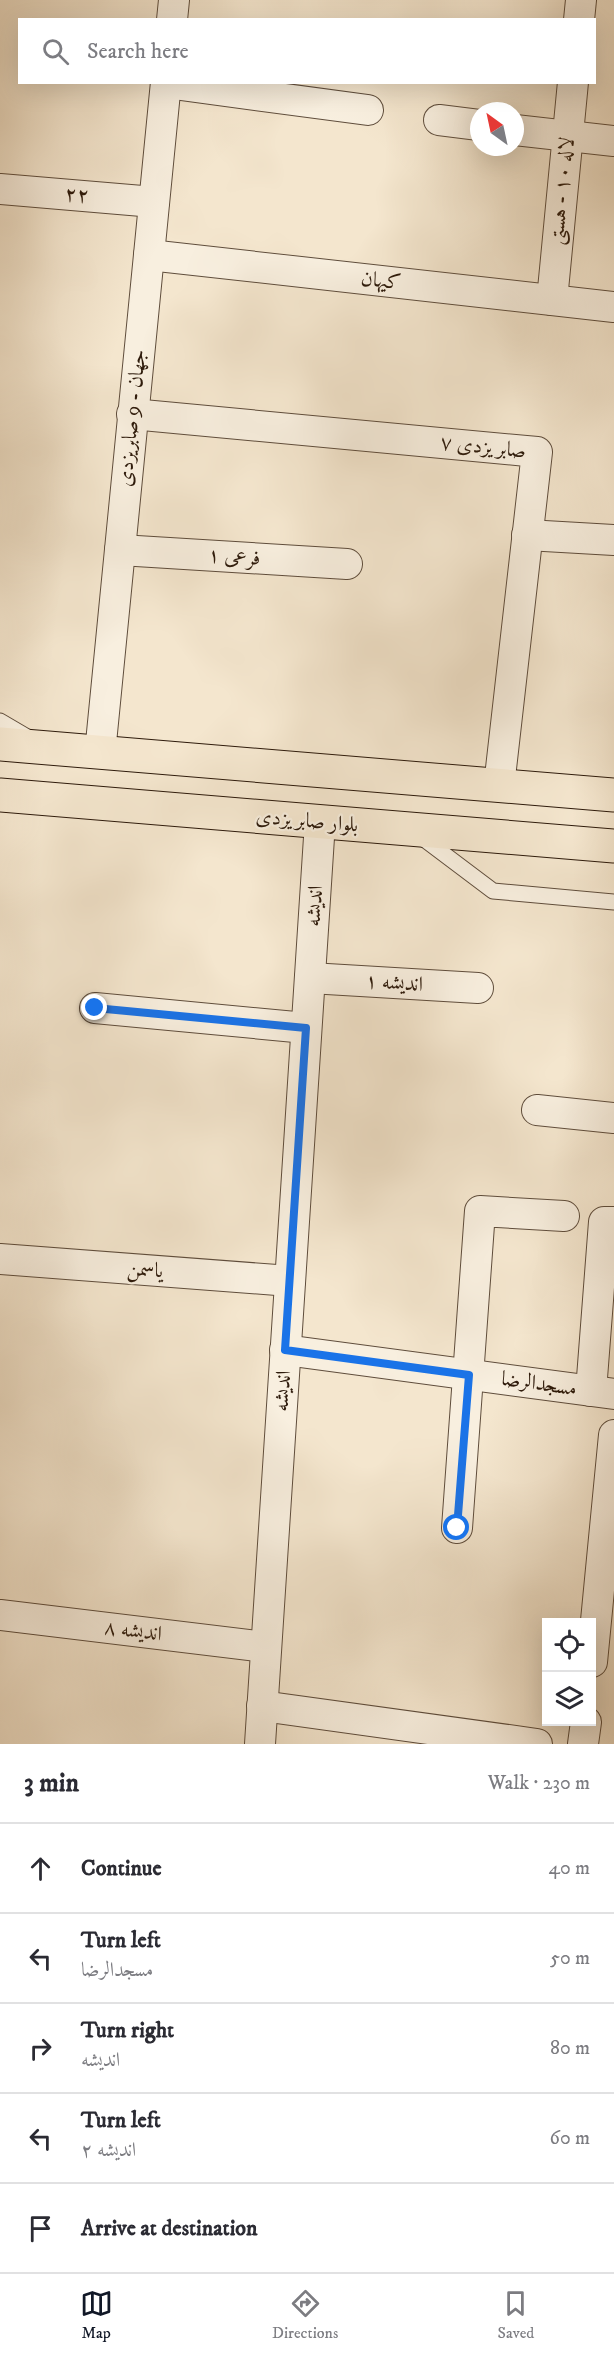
<!DOCTYPE html>
<meta charset="utf-8">
<style>
:root{--surface:#fff;--page:#f7f7f7;--text:#2b2b33;--muted:#7c7c81;--line:#e1e1e2;--accent:#111827}
body{margin:0;font-family:"IM FELL DW Pica",Amiri,serif;background:var(--page);color:var(--text)}
.controls{position:absolute;right:18px;bottom:18px;display:grid;overflow:hidden;border-radius:0px;box-shadow:0 6px 24px #0002}
.controls button{width:54px;height:54px;display:grid;place-items:center;padding:0;border:0;border-bottom:2px solid var(--line);background:var(--surface);color:var(--text);font:30px sans-serif}
.compass{position:absolute;left:470px;top:102px;width:54px;height:54px;border-radius:50%;background:var(--surface);box-shadow:0 6px 24px #0002;rotate:327deg}
.stop{position:absolute;width:18px;height:18px;margin:-14px;border:4px solid #1a73e8;border-radius:50%;background:#fff}
.stop.end{background:#1a73e8;border-color:#fff;box-shadow:0 2px 6px #0008}
.list{margin:0;padding:0;list-style:none}
h2{display:flex;justify-content:space-between;align-items:center;height:78px;margin:0;padding:0 24px;font-size:26px}
h2 small{font-size:20px;font-weight:400;color:var(--muted)}
.list li{display:grid;grid-template-columns:39px 1fr auto;gap:18px;align-items:center;box-sizing:border-box;height:90px;padding:0 24px;border-top:2px solid var(--line)}
.list b{display:block;font-size:22px;white-space:nowrap}
.list p{margin:0;font-size:20px;white-space:nowrap;color:var(--muted)}
.list em{font-size:20px;font-style:normal;color:var(--muted)}
.icon{flex:none;width:33px;height:33px;fill:none;stroke:currentColor;stroke-width:2;stroke-linecap:round;stroke-linejoin:round}
.map{position:relative;flex:none;width:614px;height:1744px;overflow:hidden}
.search{position:absolute;background:var(--surface);box-shadow:0 6px 24px #0002;left:18px;right:18px;top:18px;height:66px;display:flex;align-items:center;gap:15px;box-sizing:border-box;padding:0 21px;border-radius:0px;color:var(--muted);font-size:22px}
.sheet{height:528px;background:var(--surface)}
nav{display:flex;justify-content:space-around;align-items:center;box-sizing:border-box;height:84px;border-top:2px solid var(--line);background:var(--surface);font-size:16px;color:var(--muted)}
nav a{display:grid;justify-items:center;gap:3px}
nav .on{color:var(--accent)}
.map>svg:first-child{display:block}
</style>
<div class="map">
<svg width="614" height="1744" viewBox="0 0 614 1744">
<rect width="100%" height="100%" fill="#f4e6ce"/>
<filter id="stains"><feTurbulence type="fractalNoise" baseFrequency=".00333" numOctaves="4"/><feColorMatrix values="0 0 0 0 .2 0 0 0 0 .09 0 0 0 0 .02 0 0 0 .5 -.17"/></filter>
<radialGradient id="worn" r=".72"><stop offset=".6" stop-color="#630" stop-opacity="0"/><stop offset="1" stop-color="#630" stop-opacity=".3"/></radialGradient>
<g fill="none" stroke-linecap="round" stroke-linejoin="round">
<defs>
<g id="lane">
<polyline points="0,721 29,738"/>
<polyline points="420,836 493,891 614,902"/>
</g>
<g id="street">
<polyline points="172,20 174,0"/>
<polyline points="579,20 581,0"/>
<polyline points="166,83 368,110"/>
<polyline points="439,120 479,125"/>
<polyline points="515,130 614,141"/>
<polyline points="0,189 154,202"/>
<polyline points="149,255 614,307"/>
<polyline points="552,300 573,82"/>
<polyline points="132,414 537,452 499,786"/>
<polyline points="527,535 614,540"/>
<polyline points="120,550 347,564"/>
<polyline points="100,753 166,82"/>
<polyline points="310,978 478,988"/>
<polyline points="95,1008 306,1028"/>
<polyline points="537,1110 614,1118"/>
<polyline points="0,1259 290,1281"/>
<polyline points="285,1350 614,1394"/>
<polyline points="591,1391 604,1222 614,1222"/>
<polyline points="457,1528 480,1211 564,1216"/>
<polyline points="0,1615 266,1647"/>
<polyline points="592,1662 614,1435"/>
<polyline points="262,1706 537,1744"/>
<polyline points="260,1744 320,822"/>
<polyline points="583,1744 586,1722"/>
</g>
<g id="primary">
<polyline points="0,744 614,795"/>
<polyline points="0,795 614,846"/>
</g>
</defs>
<!-- lane casing -->
<use href="#lane" stroke="#5f4d3c" stroke-width="17"/>
<!-- street casing -->
<use href="#street" stroke="#5f4d3c" stroke-width="32"/>
<!-- primary casing -->
<use href="#primary" stroke="#2d1a0b" stroke-width="35"/>
<!-- lane -->
<use href="#lane" stroke="#f8efdf" stroke-width="15"/>
<!-- street -->
<use href="#street" stroke="#f8efdf" stroke-width="30"/>
<!-- primary -->
<use href="#primary" stroke="#f4e6ce" stroke-width="33"/>
</g>
<g fill="none" stroke-linecap="round" stroke-linejoin="round">
<!-- route -->
<polyline stroke="#1a73e8" stroke-width="8" points="95,1008 306,1028 285,1350 469,1375 457,1528"/>
</g>
<g text-anchor="middle" dominant-baseline="central" stroke-width="4.5" stroke-linejoin="round" paint-order="stroke">
<!-- street labels -->
<g font-size="21" fill="#2d1a0b" stroke="#f8efdf">
<text transform="translate(562 191) rotate(-84)">لاله ۱۰ - هستی</text>
<text transform="translate(77 195) rotate(5)">۲۲</text>
<text transform="translate(381 281) rotate(6)">کیهان</text>
<text transform="translate(132 418) rotate(-84)">جهان - 9 صابریزدی</text>
<text transform="translate(483 447) rotate(6)">صابر یزدی ۷</text>
<text transform="translate(234 557) rotate(4)">فرعی ۱</text>
<text transform="translate(307 821) rotate(5)">بلوار صابر یزدی</text>
<text transform="translate(315 906) rotate(-86)">اندیشه</text>
<text transform="translate(394 983) rotate(4)">اندیشه ۱</text>
<text transform="translate(145 1270) rotate(4)">یاسمن</text>
<text transform="translate(539 1384) rotate(8)">مسجدالرضا</text>
<text transform="translate(283 1391) rotate(-86)">اندیشه</text>
<text transform="translate(133 1631) rotate(7)">اندیشه ۸</text>
</g>
</g>
<rect width="100%" height="100%" filter="url(#stains)"/>
<rect width="100%" height="100%" fill="url(#worn)"/>
</svg>
<div class="controls">
<button><svg class="icon" aria-label="locate" viewBox="0 0 24 24"><circle cx="12" cy="12" r="6"/><path d="M12 2v4M12 18v4M2 12h4M18 12h4"/></svg></button>
<button><svg class="icon" aria-label="layers" viewBox="0 0 24 24"><path d="M12 4l9 5-9 5-9-5zM3 14l9 5 9-5"/></svg></button>
</div>
<svg class="compass" viewBox="-18 -18 36 36"><path d="M0-13l5 13h-10z" fill="#e53935"/><path d="M0 13l5-13h-10z" fill="#7c7c81"/></svg>
<div class="stop" style="left:457px;top:1528px"></div>
<div class="stop end" style="left:95px;top:1008px"></div>
<div class="search"><svg class="icon" aria-label="search" viewBox="0 0 24 24"><circle cx="10" cy="10" r="6"/><path d="M15 15l6 6"/></svg>Search here</div>
</div>
<section class="sheet">
<h2>3 min<small>Walk · 230 m</small></h2>
<ul class="list">
<li><svg class="icon" aria-label="ahead" viewBox="0 0 24 24"><path d="M12 20V5M6 11l6-6 6 6"/></svg><div><b>Continue</b></div><em>40 m</em></li>
<li><svg class="icon" aria-label="left" viewBox="0 0 24 24"><path d="M17 20v-9H6M10 6l-5 5 5 5"/></svg><div><b>Turn left</b><p>مسجدالرضا</p></div><em>50 m</em></li>
<li><svg class="icon" aria-label="right" viewBox="0 0 24 24"><path d="M7 20v-9h11M14 6l5 5-5 5"/></svg><div><b>Turn right</b><p>اندیشه</p></div><em>80 m</em></li>
<li><svg class="icon" aria-label="left" viewBox="0 0 24 24"><path d="M17 20v-9H6M10 6l-5 5 5 5"/></svg><div><b>Turn left</b><p>اندیشه ۲</p></div><em>60 m</em></li>
<li><svg class="icon" aria-label="arrive" viewBox="0 0 24 24"><path d="M6 21V4h12l-3 4 3 4H6"/></svg><div><b>Arrive at destination</b></div></li>
</ul>
</section>
<nav>
<a class="on"><svg class="icon" aria-label="map" viewBox="0 0 24 24"><path d="M3 6l6-2 6 2 6-2v14l-6 2-6-2-6 2zM9 4v14M15 6v14"/></svg>Map</a>
<a><svg class="icon" aria-label="directions" viewBox="0 0 24 24"><path d="M12 3l9 9-9 9-9-9zM9 14v-3h6M13 9l2 2-2 2"/></svg>Directions</a>
<a><svg class="icon" aria-label="saved" viewBox="0 0 24 24"><path d="M7 4h10v16l-5-4-5 4z"/></svg>Saved</a>
</nav>
